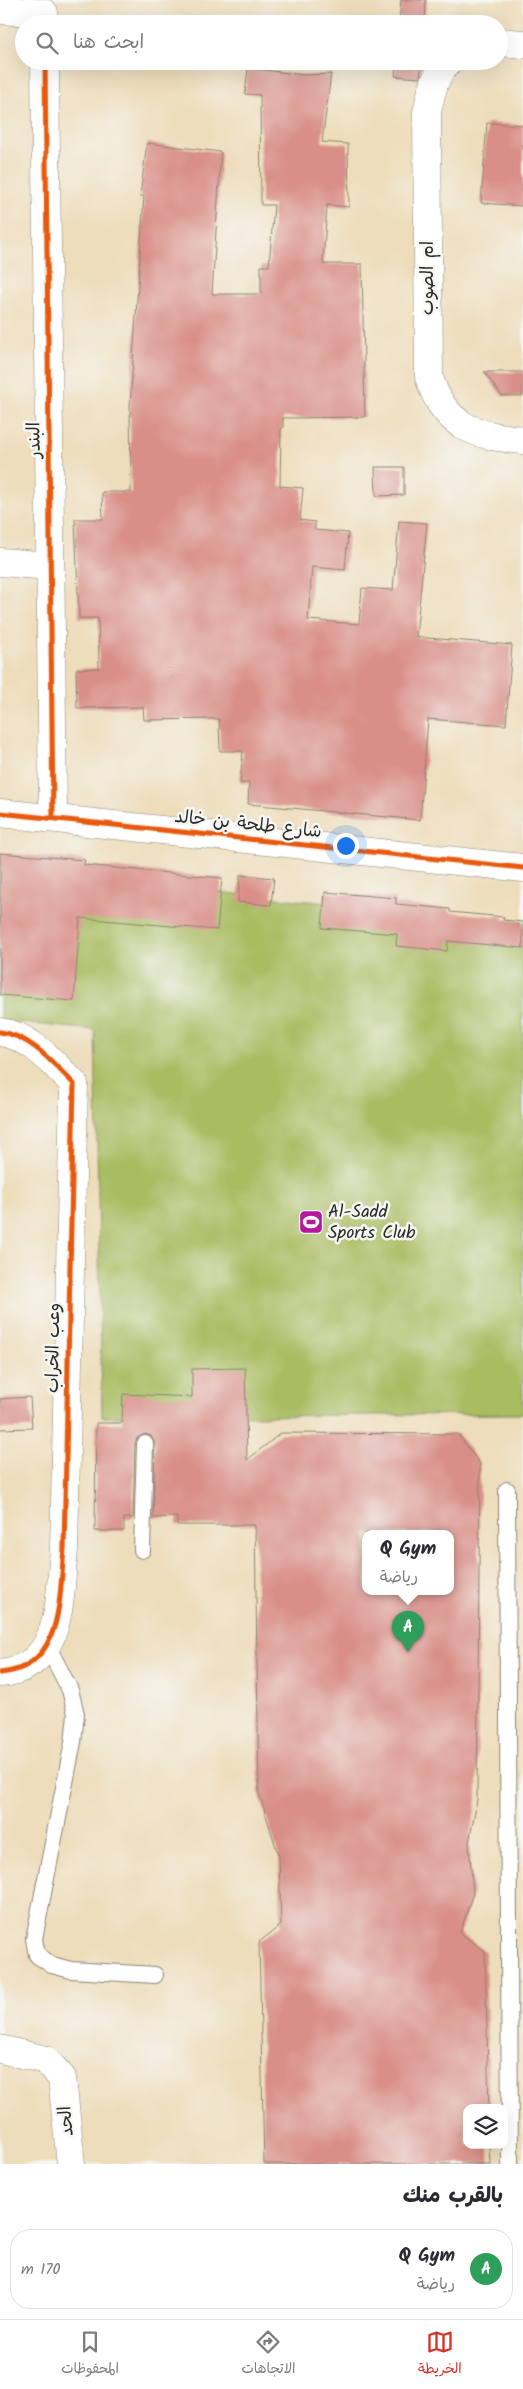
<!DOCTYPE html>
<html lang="ar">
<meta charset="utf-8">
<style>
:root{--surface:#fff;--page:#f7f7f7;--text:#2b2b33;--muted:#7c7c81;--line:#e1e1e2;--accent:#d93025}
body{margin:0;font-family:Kalam,"Playpen Sans Arabic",sans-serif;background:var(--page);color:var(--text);direction:rtl}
.controls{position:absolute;right:15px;bottom:15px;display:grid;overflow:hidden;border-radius:10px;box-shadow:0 5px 20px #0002}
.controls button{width:45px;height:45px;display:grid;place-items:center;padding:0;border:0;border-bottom:1px solid var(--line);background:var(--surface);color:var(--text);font:25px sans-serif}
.you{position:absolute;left:345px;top:845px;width:18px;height:18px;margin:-12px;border:4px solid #fff;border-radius:50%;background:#1a73e8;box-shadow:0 0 0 8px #1a73e833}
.badge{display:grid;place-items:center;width:32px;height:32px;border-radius:50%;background:var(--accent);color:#fff;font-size:16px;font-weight:700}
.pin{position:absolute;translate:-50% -41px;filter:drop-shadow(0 1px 2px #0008)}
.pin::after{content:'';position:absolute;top:26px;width:18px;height:15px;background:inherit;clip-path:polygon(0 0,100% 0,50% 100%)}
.popup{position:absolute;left:362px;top:1530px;width:92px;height:65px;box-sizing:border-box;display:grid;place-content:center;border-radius:10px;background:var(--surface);filter:drop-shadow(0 1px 4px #0005);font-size:16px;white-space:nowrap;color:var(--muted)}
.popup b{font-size:19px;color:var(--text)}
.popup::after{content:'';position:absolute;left:50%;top:100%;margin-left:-10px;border:10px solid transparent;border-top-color:var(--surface)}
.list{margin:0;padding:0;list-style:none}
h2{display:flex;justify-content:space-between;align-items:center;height:65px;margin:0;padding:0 20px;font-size:21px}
h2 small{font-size:16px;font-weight:400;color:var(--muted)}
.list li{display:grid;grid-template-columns:32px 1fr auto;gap:15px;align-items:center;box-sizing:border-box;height:80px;margin:0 10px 10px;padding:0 10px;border:1px solid var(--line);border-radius:20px}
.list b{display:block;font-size:19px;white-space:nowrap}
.list p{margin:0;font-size:16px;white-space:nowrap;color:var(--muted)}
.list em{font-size:16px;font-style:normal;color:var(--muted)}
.icon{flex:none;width:28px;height:28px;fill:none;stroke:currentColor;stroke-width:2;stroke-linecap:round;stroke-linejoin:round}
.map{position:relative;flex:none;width:523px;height:2164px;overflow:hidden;direction:ltr}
.search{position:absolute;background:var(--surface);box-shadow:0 5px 20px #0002;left:15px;right:15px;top:15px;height:55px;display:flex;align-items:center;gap:12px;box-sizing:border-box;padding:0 18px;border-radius:28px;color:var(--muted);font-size:19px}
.sheet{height:155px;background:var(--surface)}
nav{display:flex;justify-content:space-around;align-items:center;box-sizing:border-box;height:70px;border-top:1px solid var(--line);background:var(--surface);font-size:14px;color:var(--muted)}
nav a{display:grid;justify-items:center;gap:2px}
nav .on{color:var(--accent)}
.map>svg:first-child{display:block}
</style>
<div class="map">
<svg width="523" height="2164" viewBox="0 0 523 2164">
<rect width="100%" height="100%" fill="#f6f6f2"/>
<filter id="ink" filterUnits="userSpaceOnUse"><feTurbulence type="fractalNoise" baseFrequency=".02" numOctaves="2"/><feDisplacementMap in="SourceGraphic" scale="10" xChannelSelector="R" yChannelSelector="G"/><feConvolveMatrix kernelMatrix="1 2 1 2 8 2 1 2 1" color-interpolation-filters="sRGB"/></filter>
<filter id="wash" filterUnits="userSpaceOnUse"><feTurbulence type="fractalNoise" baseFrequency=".0096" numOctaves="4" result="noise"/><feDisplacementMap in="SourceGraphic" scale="20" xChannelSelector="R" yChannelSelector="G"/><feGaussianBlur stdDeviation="1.12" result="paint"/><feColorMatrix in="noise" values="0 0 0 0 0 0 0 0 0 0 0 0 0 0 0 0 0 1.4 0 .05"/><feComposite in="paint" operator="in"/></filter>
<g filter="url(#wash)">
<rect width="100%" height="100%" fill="#edb"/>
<!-- green -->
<polygon fill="#a8bc61" stroke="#6a7446" points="0,871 523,922 523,1414 102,1417 95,1030 0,1021"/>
<g id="blocks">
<!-- building -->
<g fill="#d98e87" fill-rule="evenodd">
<polygon points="401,0 426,0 425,24 399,24"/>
<polygon points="396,61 422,61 420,78 395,76"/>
<polygon points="248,68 304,75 331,74 322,142 348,144 349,207 327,205 323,264 362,264 365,417 283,418 283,428 281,428 280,486 303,488 300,520 315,522 315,530 348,533 345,570 312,567 308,620 359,624 362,588 393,590 399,521 427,523 416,637 512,645 506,725 428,719 420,820 248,804 249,783 240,783 243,751 220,751 219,719 144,720 143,707 77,708 76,669 99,668 98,618 79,618 75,519 103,519 102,492 131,492 130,405 144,196 140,196 147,143 221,152 212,294 261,294 261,266 269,266 274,205 261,205 260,95 245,94"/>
<polygon points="487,123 523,125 523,206 481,203"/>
<polygon points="484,372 523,372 523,396 502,396"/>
<polygon points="375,467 404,467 404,495 376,496"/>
<polygon points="0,853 85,860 84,865 222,878 217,930 80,918 74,1001 0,995"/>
<polygon points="240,875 274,878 271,905 238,902"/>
<polygon points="325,892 396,898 396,904 450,909 450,912 504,917 503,920 523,922 523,948 448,941 447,951 396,946 397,934 322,928"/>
<path d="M245,1368L247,1460L281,1433L458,1434L480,1464L477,1800L469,1843L473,1893L460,1933L485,1951L489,2108H467V2145H489L490,2164H264L259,1942L281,1925L279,1857L259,1793L255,1525H177V1517L153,1518L155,1444L151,1436L145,1434L137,1438L135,1444L133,1518H124V1531H95L96,1423H122L123,1394L192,1397V1369ZM366,1533H450V1591H366Z"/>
<polygon points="30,1397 32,1428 0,1429 0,1399"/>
</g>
</g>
</g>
<g filter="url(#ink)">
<use href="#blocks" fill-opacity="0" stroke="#8c8473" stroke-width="1"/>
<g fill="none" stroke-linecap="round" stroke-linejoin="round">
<defs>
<g id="lane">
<polyline points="507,1490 510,2164"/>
<polyline points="142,1550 145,1444"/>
<polyline points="47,1645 70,1690 76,1714 73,1742 34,1939 37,1955 52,1965 71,1970 155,1975"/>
</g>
<g id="street">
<polyline points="0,10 44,13"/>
<polyline points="499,42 523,44"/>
<polyline points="45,61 53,818"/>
<path d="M449,61C434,74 431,94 427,112L429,377C444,427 475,436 523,440"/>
<polyline points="0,562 50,566"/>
<path d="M0,1032C30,1035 54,1064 74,1084L64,1549C59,1597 64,1668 0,1673"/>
<polyline points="0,2049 46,2060 62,2078 71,2164"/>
</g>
<polyline id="secondary" points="0,813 523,868"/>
</defs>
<!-- lane casing -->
<use href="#lane" stroke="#8c8473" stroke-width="18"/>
<!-- street casing -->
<use href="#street" stroke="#8c8473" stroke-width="29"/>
<!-- secondary casing -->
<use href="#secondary" stroke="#8c8473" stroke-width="29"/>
<!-- lane -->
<use href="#lane" stroke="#fff" stroke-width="16"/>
<!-- street -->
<use href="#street" stroke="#fff" stroke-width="28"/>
<!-- secondary -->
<use href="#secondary" stroke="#fff" stroke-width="28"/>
<defs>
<g id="cycleway">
<polyline points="45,61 53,818"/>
<polyline points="0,813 523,868"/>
<path d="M0,1032C30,1035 54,1064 74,1084L64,1549C59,1597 64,1668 0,1673"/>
</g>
</defs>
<!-- cycleway casing -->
<use href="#cycleway" stroke="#f6f6f2" stroke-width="8"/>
<!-- cycleway -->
<use href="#cycleway" stroke="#e8590c" stroke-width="5"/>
</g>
</g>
<!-- icons -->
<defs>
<symbol id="stadium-square" viewBox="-11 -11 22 22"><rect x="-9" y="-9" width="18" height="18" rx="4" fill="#b5179e" stroke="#f6f6f2"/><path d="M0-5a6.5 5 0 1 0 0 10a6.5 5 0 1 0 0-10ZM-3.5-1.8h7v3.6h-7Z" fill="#fff"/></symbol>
</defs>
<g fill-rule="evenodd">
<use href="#stadium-square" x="297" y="1208" width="28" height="28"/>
</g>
<g text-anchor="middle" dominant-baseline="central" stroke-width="5" stroke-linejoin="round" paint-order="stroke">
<!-- street labels -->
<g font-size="18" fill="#2b2b2b" stroke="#f6f6f2">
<text transform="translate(428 278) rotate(-90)">ام الصوب</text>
<text transform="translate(35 440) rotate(-91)">البندر</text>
<text transform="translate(248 825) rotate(6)">شارع طلحة بن خالد</text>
<text transform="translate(54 1348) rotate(-89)">وعب الخراب</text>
<text transform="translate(67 2121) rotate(-95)">الحد</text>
</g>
<!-- poi labels -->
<g font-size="18" fill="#2b2b2b" stroke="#f6f6f2" text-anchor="start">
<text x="328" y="1212">Al-Sadd<tspan x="328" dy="21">Sports Club</tspan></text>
</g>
</g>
</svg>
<div class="controls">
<button><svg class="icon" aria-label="layers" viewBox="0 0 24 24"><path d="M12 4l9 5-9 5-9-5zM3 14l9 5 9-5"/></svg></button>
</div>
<div class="you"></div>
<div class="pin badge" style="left:408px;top:1652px;background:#2e9e5b">A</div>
<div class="popup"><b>Q Gym</b>رياضة</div>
<div class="search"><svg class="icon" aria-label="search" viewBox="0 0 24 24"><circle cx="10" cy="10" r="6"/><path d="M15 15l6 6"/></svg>ابحث هنا</div>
</div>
<section class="sheet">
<h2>بالقرب منك<small></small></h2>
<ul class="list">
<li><span class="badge" style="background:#2e9e5b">A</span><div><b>Q Gym</b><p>رياضة</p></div><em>170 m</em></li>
</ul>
</section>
<nav>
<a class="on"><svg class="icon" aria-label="map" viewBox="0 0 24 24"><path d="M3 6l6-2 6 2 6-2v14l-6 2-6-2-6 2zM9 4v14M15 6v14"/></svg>الخريطة</a>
<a><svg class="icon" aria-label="directions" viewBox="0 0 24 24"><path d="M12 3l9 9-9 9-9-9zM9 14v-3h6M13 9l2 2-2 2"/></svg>الاتجاهات</a>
<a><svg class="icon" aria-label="saved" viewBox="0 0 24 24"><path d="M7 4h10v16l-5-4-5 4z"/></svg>المحفوظات</a>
</nav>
